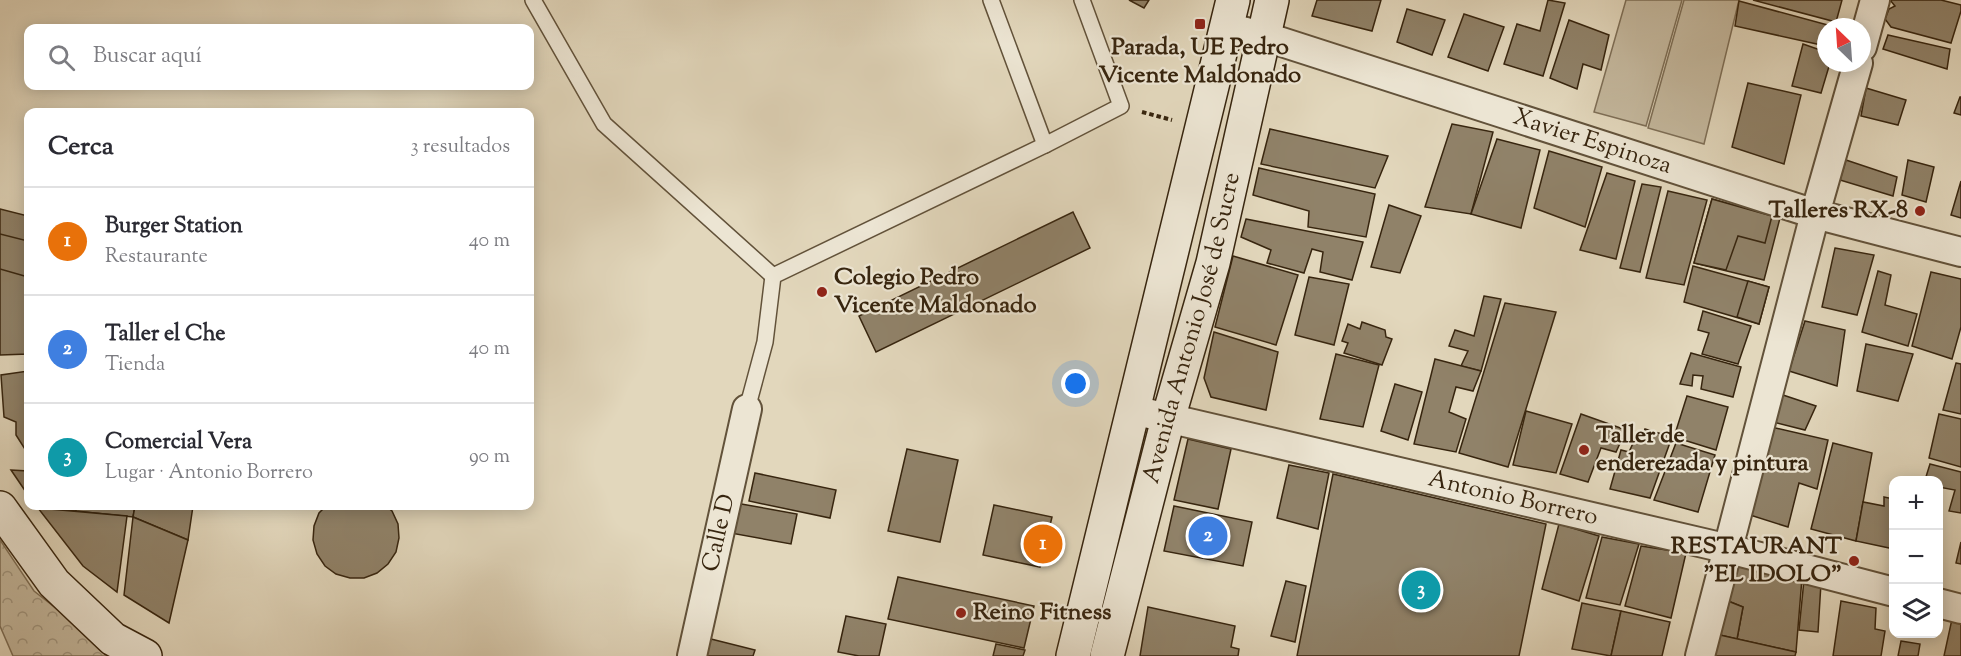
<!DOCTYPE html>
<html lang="es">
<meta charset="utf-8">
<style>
:root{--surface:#fff;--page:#f2f2f3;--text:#2b2b33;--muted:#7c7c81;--line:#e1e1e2;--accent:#db2777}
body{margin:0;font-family:"Sorts Mill Goudy",serif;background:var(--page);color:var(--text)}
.controls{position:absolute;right:18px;bottom:18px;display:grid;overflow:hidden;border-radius:12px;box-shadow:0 3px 15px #0003}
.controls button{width:54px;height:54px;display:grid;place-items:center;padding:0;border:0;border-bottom:2px solid var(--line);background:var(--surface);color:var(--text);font:30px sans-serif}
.compass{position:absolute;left:1817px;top:18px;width:54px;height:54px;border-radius:50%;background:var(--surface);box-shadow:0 3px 15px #0003;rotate:335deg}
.you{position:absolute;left:1076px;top:384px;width:21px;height:21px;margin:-15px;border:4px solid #fff;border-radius:50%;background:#1a73e8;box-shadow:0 0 0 9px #1a73e833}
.badge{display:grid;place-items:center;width:39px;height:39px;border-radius:50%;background:var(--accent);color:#fff;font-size:20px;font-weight:700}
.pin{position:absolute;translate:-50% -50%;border:3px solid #fff;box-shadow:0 2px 6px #0006}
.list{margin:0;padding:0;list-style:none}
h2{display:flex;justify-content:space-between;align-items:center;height:78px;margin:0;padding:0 24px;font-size:26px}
h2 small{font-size:20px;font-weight:400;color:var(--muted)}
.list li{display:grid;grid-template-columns:39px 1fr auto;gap:18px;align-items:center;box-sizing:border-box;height:108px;padding:0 24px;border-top:2px solid var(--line)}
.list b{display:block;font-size:22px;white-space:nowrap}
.list p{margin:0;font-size:20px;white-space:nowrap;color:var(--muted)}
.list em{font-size:20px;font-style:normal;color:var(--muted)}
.icon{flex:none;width:33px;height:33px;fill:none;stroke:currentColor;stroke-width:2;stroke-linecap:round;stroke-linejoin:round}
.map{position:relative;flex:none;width:1961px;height:656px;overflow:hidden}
.search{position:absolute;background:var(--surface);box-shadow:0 3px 15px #0003;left:24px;top:24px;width:510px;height:66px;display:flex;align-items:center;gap:15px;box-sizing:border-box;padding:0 21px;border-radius:12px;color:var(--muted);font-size:22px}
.panel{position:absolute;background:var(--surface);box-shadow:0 3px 15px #0003;left:24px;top:108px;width:510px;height:402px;border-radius:12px}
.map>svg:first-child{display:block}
</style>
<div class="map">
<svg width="1961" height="656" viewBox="0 0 1961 656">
<defs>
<pattern id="park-crowns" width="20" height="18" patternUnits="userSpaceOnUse" patternTransform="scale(1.5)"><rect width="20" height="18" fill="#c5b99f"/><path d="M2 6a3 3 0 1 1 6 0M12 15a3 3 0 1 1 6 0" fill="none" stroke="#a19680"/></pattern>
</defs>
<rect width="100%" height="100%" fill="#e2d7bc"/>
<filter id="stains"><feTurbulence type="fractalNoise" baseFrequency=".00333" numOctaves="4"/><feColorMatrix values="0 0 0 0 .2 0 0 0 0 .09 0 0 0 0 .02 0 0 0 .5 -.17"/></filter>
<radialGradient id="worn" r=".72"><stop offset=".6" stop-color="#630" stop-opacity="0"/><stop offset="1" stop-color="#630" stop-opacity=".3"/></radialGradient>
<!-- grass -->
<g fill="#c5b99f" stroke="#7e6f57" stroke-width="1.5">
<polygon points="1626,0 1682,0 1646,126 1594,112"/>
<polygon points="1684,0 1739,0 1704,144 1648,128"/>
</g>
<!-- park -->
<polygon fill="url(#park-crowns)" stroke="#7e6f57" stroke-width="1.5" points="0,540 34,591 107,648 124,656 13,656 0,626"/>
<!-- building -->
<g fill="#908269" stroke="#37250f" stroke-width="1.5">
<polygon points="1129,0 1149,0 1144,8"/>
<polygon points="1317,0 1381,0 1372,31 1312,16"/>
<polygon points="1548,0 1565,3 1543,76 1504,64 1517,24 1540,31"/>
<polygon points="1753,0 1842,0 1836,22"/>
<polygon points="1890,0 1941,0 1961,5 1961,11 1951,43 1891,27 1885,19 1889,9 1895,6"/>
<polygon points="1739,1 1835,27 1826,27 1826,46 1735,26"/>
<polygon points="1407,9 1445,20 1432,55 1397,42"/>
<polygon points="1464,14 1504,27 1488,71 1448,57"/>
<polygon points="1569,20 1609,35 1601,70 1583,64 1577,89 1550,78"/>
<polygon points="1888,35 1950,49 1947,69 1883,49"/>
<polygon points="1803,44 1826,52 1826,63 1830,63 1821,93 1792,86"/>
<polygon points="1748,83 1801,95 1784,164 1732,147"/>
<polygon points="1866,88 1906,100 1898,125 1861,116"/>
<polygon points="1960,97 1961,97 1961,115 1954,113"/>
<polygon points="1452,124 1493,132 1471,214 1425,207"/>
<polygon points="1270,129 1388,156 1375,188 1261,164"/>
<polygon points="1497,139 1540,150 1521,228 1471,214"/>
<polygon points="1549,151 1602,167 1585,227 1534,208"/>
<polygon points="1846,160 1897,177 1893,196 1840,180"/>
<polygon points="1908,160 1934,167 1926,202 1902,195"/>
<polygon points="1259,168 1375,194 1366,237 1308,227 1309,211 1253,195"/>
<polygon points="1607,173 1635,181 1616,259 1580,250"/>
<polygon points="1961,181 1961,218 1951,215"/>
<polygon points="1642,184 1661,187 1640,272 1620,268"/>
<polygon points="1668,191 1707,200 1684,285 1646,278"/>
<polygon points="1712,199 1780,218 1764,280 1694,263"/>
<polygon points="1712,199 1772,216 1765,243 1738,236 1726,270 1694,263"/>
<polygon points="1389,205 1421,216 1400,273 1371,267"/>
<polygon points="0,209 28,216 28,354 0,355"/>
<polygon points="1073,212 1090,248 876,352 859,316"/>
<polygon points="1246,219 1363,242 1352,280 1320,272 1323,252 1312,249 1304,273 1267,263 1271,250 1241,237"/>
<polygon points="0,234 28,241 28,277 0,269"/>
<polygon points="1835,248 1874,255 1857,315 1822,307"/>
<polygon points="1233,256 1298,275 1276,345 1215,327"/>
<polygon points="1693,266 1769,287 1759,324 1684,302"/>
<polygon points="1878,271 1891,275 1885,305 1917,314 1908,346 1862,332"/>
<polygon points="1931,272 1961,279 1961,327 1952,359 1912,346"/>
<polygon points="1309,277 1349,284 1334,345 1295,335"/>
<polygon points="1748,281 1769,287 1759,324 1737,317"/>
<polygon points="1484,296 1501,299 1481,371 1461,366 1468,351 1449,346 1455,330 1474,336"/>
<polygon points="1505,303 1556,312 1508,467 1459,453"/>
<polygon points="1703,311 1751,326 1738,364 1702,354 1709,333 1698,330"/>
<polygon points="1805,321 1845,330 1837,386 1789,371"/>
<polygon points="1362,322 1385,330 1386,337 1392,339 1382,365 1344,353 1348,343 1342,341 1348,324 1360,329"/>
<polygon points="1214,332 1278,352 1266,410 1211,397 1204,378"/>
<polygon points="1866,344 1913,354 1898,401 1857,391"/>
<polygon points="1691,353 1741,367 1733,397 1701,389 1703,376 1693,375 1692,386 1680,384"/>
<polygon points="1336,354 1379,365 1363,427 1320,419"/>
<polygon points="1435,359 1481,371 1473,391 1456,387 1449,412 1466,419 1456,452 1414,444"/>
<polygon points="1956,363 1961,364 1961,414 1943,410"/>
<polygon points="28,371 28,454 16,435 16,422 4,417 1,375"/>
<polygon points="1395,384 1422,392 1408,440 1381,431"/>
<polygon points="1780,394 1816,406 1805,430 1773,422"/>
<polygon points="1687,396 1728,407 1716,450 1674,437"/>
<polygon points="1526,411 1572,424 1556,473 1513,465"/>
<polygon points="1581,414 1626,430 1616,452 1601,448 1588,482 1560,474"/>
<polygon points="1939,414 1961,419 1961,467 1929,458"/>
<polygon points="1771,427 1828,440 1817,489 1799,483 1788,527 1750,515"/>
<polygon points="1645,429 1672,437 1650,498 1610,489 1621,450 1629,452 1634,441 1640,443"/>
<polygon points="1188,439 1231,449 1218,509 1174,500"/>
<polygon points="1676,443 1715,455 1698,512 1654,500"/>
<polygon points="1833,443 1872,453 1856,541 1811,529"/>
<polygon points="907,449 958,460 940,542 888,531"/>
<polygon points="1930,464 1961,472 1961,513 1949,511 1955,490 1939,487 1938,492 1938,480 1925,480"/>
<polygon points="1289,465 1329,473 1318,529 1277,518"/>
<polygon points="11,470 28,471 28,495"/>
<polygon points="755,473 836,490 830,518 749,501"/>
<polygon points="1333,474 1546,524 1519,656 1297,656"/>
<polygon points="1884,497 1894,499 1894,549 1856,541 1863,502 1884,506"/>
<polygon points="730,502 797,514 791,544 725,532"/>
<polygon points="994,505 1052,517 1040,567 983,555"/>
<polygon points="36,506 76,506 76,511 38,508"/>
<polygon points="76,506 135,506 133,517 76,511"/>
<polygon points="135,506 193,506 188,540 133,517"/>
<polygon points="326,506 386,506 392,511 398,524 399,538 396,552 388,564 377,573 364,578 350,578 336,574 325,566 317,554 313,540 314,526 319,513"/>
<polygon points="1174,506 1252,522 1243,566 1164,551"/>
<polygon points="38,508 127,516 117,592 83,566"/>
<polygon points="133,517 188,540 169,623 124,595"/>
<polygon points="1559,524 1599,536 1579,601 1542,589"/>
<polygon points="1602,537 1639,544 1620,605 1586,598"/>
<polygon points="1961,542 1961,564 1956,563"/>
<polygon points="1641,546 1686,553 1671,618 1625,606"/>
<polygon points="1738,563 1802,578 1796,652 1737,639 1743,607 1728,601"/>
<polygon points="898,577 1034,606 1024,648 888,619"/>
<polygon points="1804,580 1821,583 1818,632 1799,630"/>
<polygon points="1286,581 1306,586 1295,642 1271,636"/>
<polygon points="1728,601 1743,607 1737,639 1720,635"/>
<polygon points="1841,601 1876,608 1875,629 1885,631 1881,656 1833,656"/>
<polygon points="1582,603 1621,611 1611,656 1572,649"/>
<polygon points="1148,607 1235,626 1231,647 1239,649 1238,656 1140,656"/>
<polygon points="1621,611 1670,622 1662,656 1611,656"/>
<polygon points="846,616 886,624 879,656 859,656 838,652"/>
<polygon points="1952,619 1961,620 1961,656 1944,656"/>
<polygon points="1720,635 1796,652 1795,656 1714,656"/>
<polygon points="711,639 755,650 753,656 706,656"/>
<polygon points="1901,641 1920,644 1918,656 1898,656"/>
<polygon points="996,644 1025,650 1023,656 993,656"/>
</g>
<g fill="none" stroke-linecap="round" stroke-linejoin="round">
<defs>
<g id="lane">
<polyline points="533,0 604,124 773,276"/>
<polyline points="991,0 1045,145"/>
<polyline points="747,409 765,342 773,276 1045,145 1121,106 1082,0"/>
</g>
<g id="street">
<path id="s1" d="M1226,27L1263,36L1815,214L1961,252"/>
<polyline points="1862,47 1875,0"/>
<path id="s2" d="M1133,410L1729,549L1894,592"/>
<polyline points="1938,603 1961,609"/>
<path id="s3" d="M692,656L747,409"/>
<polyline points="1700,656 1815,214 1858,63"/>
</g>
<g id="secondary">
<polyline points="0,508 54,583 113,639 145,656"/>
<polyline points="1073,656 1233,0"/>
<path id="s4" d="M1107,656L1168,419L1213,263L1272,0"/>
</g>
</defs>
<!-- lane casing -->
<use href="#lane" stroke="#62523a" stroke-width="18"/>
<!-- street casing -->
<use href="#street" stroke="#62523a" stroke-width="32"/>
<!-- secondary casing -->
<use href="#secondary" stroke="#37250f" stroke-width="36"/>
<!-- path -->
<polyline stroke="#37250f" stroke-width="4" stroke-dasharray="4.5 3" stroke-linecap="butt" points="1142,112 1172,120"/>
<!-- lane -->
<use href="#lane" stroke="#ece5d3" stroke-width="15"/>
<!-- street -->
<use href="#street" stroke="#ece5d3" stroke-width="28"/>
<!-- secondary -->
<use href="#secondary" stroke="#ece5d3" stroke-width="33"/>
</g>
<!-- markers -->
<g fill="#8f2418" stroke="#ece5d3" stroke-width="2">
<rect x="1194" y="18" width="12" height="12" rx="3"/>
<circle cx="1920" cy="211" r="6"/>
<circle cx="822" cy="292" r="6"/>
<circle cx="1584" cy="450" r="6"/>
<circle cx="1854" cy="561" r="6"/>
<circle cx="961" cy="613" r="6"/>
</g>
<g text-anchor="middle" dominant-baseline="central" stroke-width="4.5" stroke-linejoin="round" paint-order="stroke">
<!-- poi labels -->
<g font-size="24" font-weight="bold" fill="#37250f" stroke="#ece5d3" text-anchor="start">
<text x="1200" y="48" text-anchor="middle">Parada, UE Pedro<tspan x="1200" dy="28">Vicente Maldonado</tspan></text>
<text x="1908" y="211" text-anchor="end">Talleres RX-8</text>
<text x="834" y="278">Colegio Pedro<tspan x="834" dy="28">Vicente Maldonado</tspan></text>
<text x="1596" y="436">Taller de<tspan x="1596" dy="28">enderezada y pintura</tspan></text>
<text x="1842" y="547" text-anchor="end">RESTAURANT<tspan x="1842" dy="28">"EL IDOLO"</tspan></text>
<text x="973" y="613">Reino Fitness</text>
</g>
<!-- street labels -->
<g font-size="24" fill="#37250f" stroke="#ece5d3">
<text stroke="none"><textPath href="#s1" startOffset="384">Xavier Espinoza</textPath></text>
<text stroke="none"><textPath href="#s4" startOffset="339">Avenida Antonio José de Sucre</textPath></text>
<text stroke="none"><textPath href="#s2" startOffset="390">Antonio Borrero</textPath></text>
<text stroke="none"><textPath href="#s3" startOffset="126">Calle D</textPath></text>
</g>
</g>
<rect width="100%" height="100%" filter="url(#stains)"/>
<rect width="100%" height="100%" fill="url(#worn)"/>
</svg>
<div class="controls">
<button>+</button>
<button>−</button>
<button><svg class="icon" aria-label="layers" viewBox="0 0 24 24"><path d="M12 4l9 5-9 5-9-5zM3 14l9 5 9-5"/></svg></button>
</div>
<svg class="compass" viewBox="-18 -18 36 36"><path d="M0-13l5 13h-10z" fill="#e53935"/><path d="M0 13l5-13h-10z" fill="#7c7c81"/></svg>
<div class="you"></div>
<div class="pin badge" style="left:1043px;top:544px;background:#e8710a">1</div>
<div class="pin badge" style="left:1208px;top:536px;background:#3f7fe0">2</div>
<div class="pin badge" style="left:1421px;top:590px;background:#0f9aa8">3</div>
<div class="search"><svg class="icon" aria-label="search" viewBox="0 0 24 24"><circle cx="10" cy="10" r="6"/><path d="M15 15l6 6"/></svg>Buscar aquí</div>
<section class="panel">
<h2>Cerca<small>3 resultados</small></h2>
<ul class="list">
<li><span class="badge" style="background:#e8710a">1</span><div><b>Burger Station</b><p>Restaurante</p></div><em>40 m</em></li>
<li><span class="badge" style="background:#3f7fe0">2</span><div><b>Taller el Che</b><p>Tienda</p></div><em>40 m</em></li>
<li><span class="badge" style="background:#0f9aa8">3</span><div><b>Comercial Vera</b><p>Lugar · Antonio Borrero</p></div><em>90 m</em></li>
</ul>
</section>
</div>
